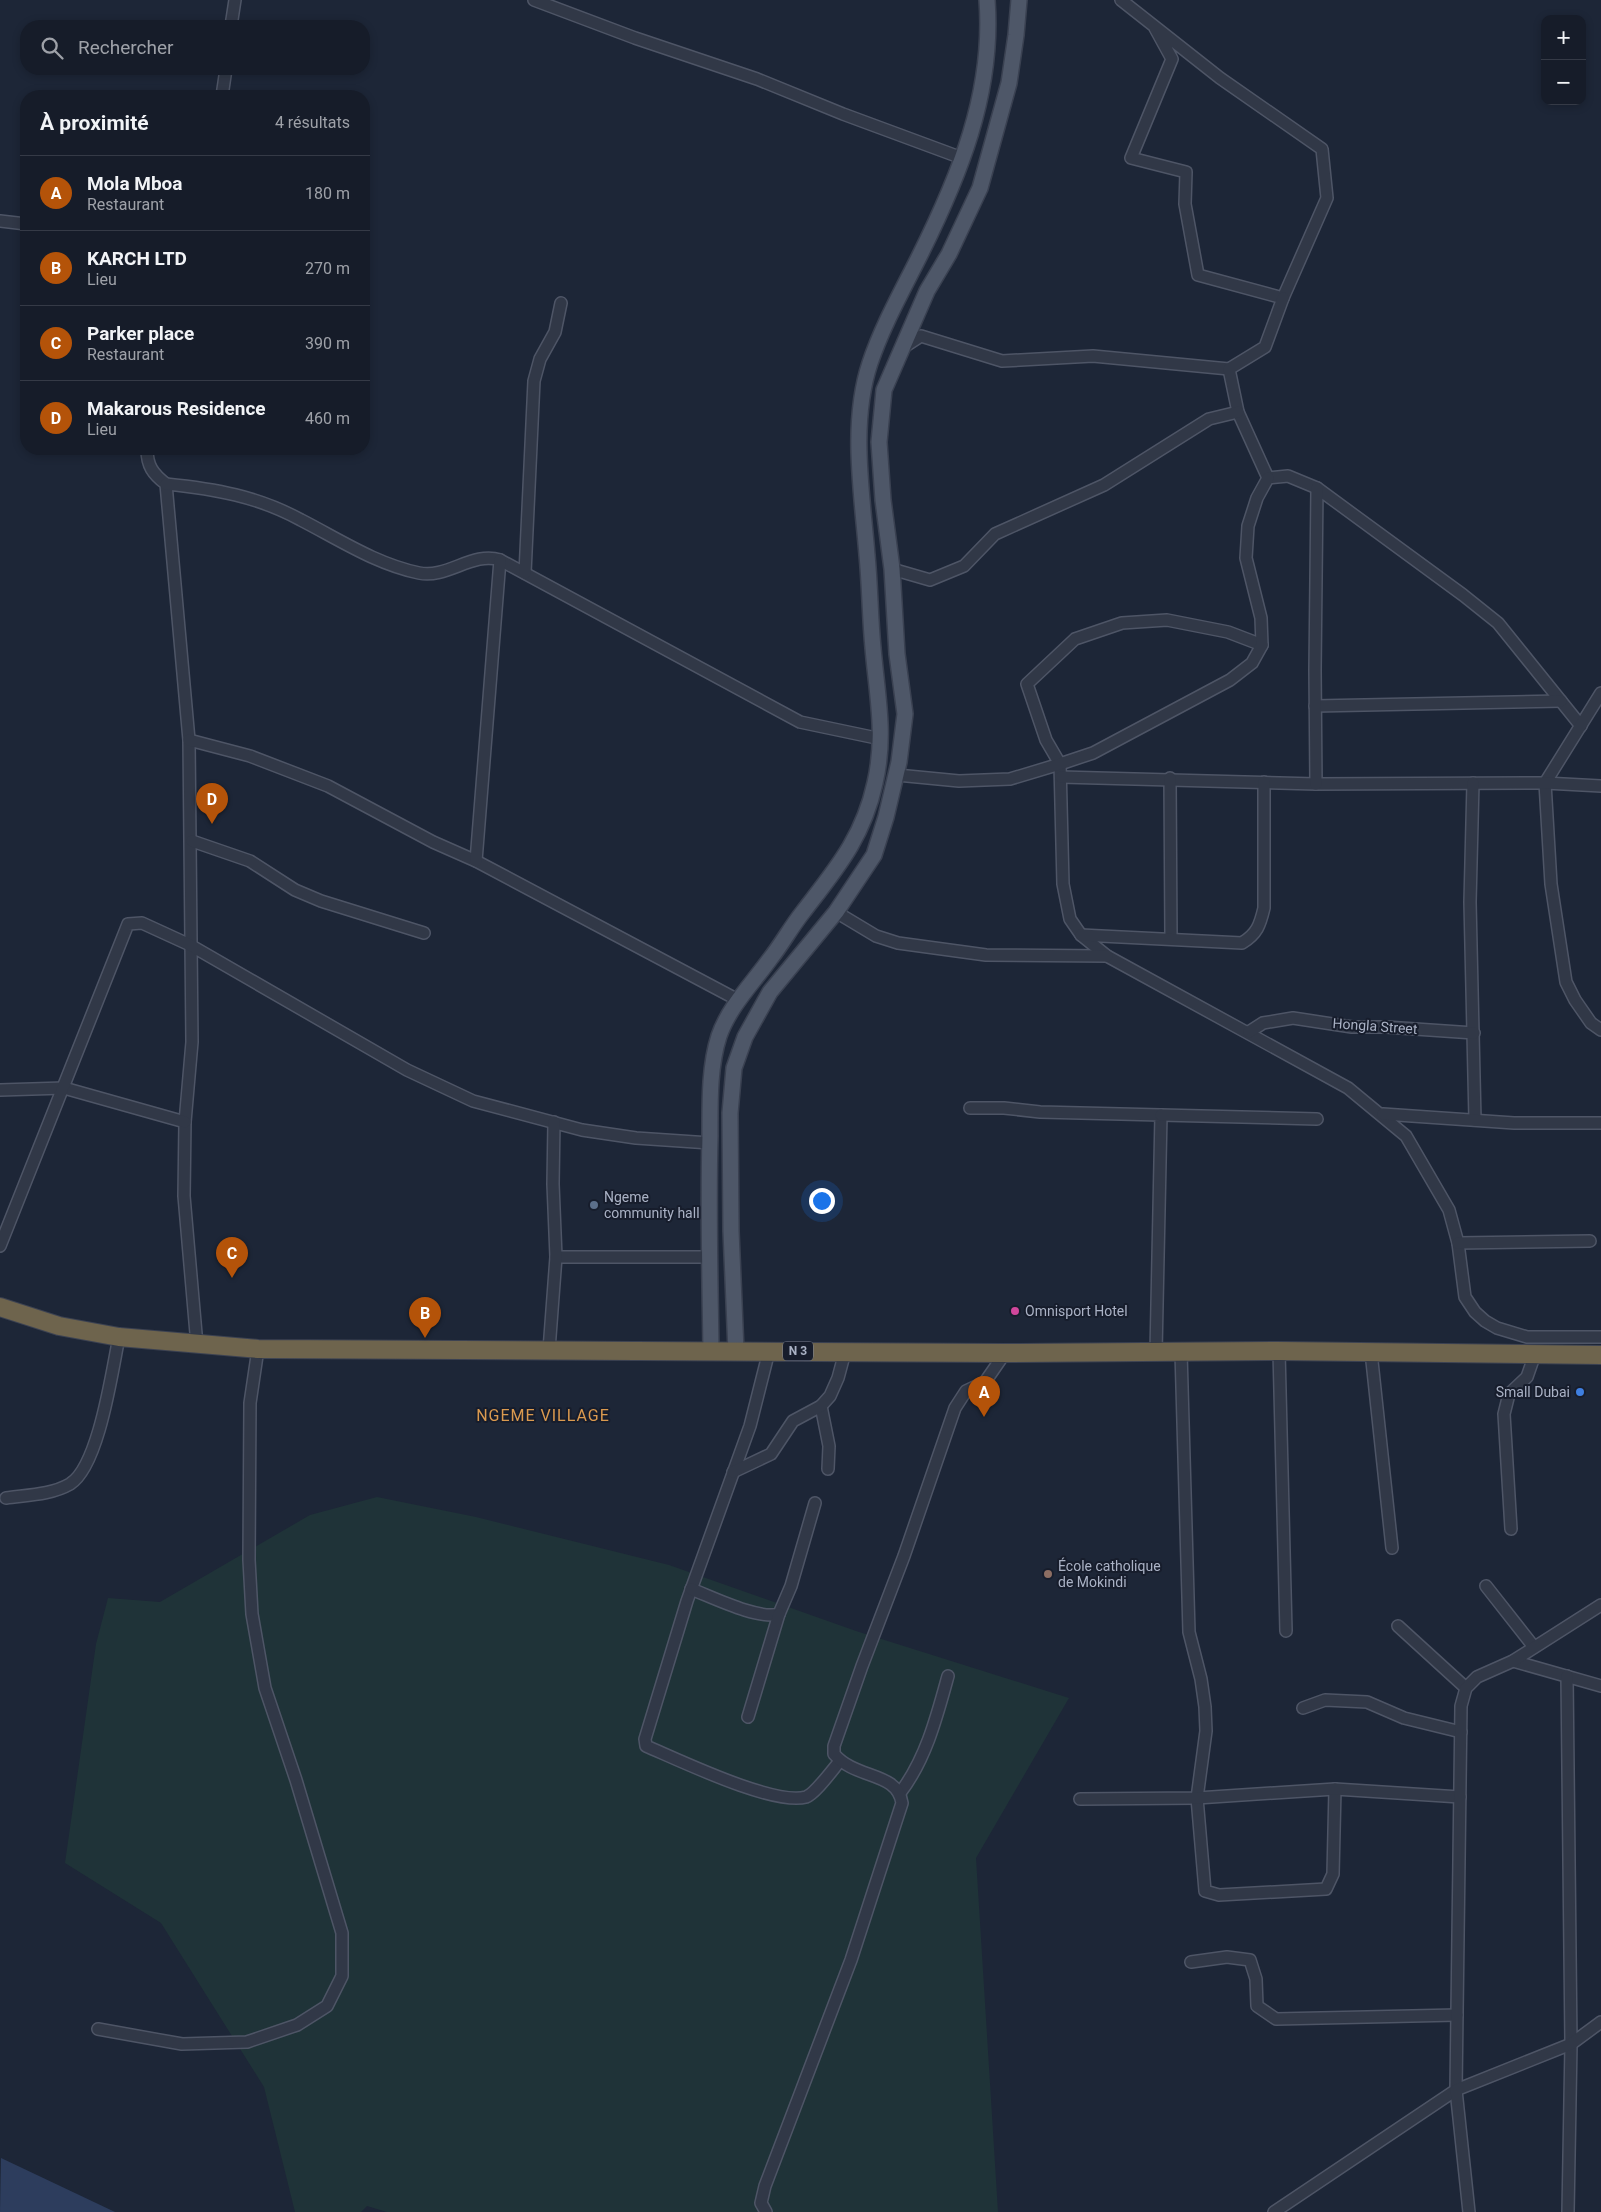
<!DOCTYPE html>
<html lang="fr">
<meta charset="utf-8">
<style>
:root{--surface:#161c29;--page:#232935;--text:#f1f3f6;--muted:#9ea1a8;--line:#353a46;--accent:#b45309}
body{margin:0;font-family:Roboto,sans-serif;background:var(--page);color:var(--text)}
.controls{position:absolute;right:15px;top:15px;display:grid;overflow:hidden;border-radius:10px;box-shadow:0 2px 8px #0003}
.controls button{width:45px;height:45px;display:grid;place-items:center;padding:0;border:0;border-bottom:1px solid var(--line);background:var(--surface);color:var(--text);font:25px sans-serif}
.you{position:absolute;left:821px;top:1200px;width:18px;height:18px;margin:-12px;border:4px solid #fff;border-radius:50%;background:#1a73e8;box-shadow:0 0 0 8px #1a73e833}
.badge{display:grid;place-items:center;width:32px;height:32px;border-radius:50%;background:var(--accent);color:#fff;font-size:16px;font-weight:700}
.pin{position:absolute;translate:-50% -41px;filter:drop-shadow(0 1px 2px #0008)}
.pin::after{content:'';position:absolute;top:26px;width:18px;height:15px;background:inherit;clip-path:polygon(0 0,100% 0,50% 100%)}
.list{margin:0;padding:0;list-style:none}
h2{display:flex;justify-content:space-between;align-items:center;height:65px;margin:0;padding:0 20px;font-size:21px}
h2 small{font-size:16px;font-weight:400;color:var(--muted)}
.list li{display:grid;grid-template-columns:32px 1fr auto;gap:15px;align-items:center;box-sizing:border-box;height:75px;padding:0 20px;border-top:1px solid var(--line)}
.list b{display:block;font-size:19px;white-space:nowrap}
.list p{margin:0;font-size:16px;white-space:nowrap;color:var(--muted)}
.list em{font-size:16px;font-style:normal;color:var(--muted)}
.icon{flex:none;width:28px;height:28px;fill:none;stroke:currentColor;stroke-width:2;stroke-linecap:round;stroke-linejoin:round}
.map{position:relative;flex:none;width:1601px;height:2212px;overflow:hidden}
.search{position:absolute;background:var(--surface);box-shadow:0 2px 8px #0003;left:20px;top:20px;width:350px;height:55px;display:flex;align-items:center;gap:12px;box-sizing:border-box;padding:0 18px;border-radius:20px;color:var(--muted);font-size:19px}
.panel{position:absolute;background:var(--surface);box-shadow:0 2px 8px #0003;left:20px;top:90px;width:350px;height:365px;border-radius:20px}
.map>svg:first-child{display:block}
</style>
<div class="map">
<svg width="1601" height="2212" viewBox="0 0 1601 2212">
<rect width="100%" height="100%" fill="#1d2637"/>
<!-- green -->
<polygon fill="#1f3338" points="377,1497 476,1517 669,1565 856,1631 1069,1698 976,1858 998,2212 387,2212 367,2206 361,2212 295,2212 264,2087 161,1923 65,1863 96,1644 108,1598 160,1602 310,1515"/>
<!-- water -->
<polygon fill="#2d3d5d" points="1,2158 115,2212 0,2212"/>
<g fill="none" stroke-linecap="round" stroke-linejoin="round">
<defs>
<g id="minor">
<polyline points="534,0 635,38 757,79 843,114 962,158"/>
<polyline points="1121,0 1220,78 1322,149 1327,198 1283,298 1198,275 1185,204 1186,172 1131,158 1172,59 1155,28"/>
<polyline points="231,26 235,0"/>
<polyline points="222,96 226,69"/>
<polyline points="0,221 26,224"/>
<polyline points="901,349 921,336 1002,361 1093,356 1229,369"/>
<path d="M147,449C147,466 153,474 166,484L189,740L192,1042L185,1122L184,1196L197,1345"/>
<polyline points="1268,478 1288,476 1317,488 1463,595 1498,623 1581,726"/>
<polyline points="1268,478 1238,412 1229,369 1265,347 1283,298"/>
<path d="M166,484C215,489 257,496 301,520C340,540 376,564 419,573C447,579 473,551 500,560L800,722L881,739"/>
<polyline points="892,569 930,580 964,566 995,534 1104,485 1209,419 1238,412"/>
<polyline points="525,573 534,381 540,359 555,332 561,303"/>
<polyline points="1262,645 1228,632 1167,620 1122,623 1075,639 1027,684 1046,740 1060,764 1063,884 1070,919 1081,935 1107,956 1348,1088 1406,1136 1449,1210 1458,1243 1465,1297 1475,1312 1485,1321 1497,1328 1527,1337 1601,1337"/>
<polyline points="1601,693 1545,783 1551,884 1566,982 1575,1000 1591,1023 1601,1030"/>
<polyline points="1315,706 1561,701"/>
<polyline points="189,740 250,756 328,786 433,842 476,861 738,1000"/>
<polyline points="897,775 959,781 1010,779 1060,764 1093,753 1230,680 1252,663 1262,645 1261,618 1246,558 1248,526 1257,498 1268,478"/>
<polyline points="1061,777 1316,784 1545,783 1601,786"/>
<polyline points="1170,778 1171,938"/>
<polyline points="1473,783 1470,902 1475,1120"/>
<polyline points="1316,784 1315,670 1317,488"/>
<polyline points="192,841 250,861 295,890 321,901 424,933"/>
<polyline points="476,861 500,560"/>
<polyline points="836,912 876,936 898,943 986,955 1107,956"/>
<path d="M1081,935L1242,943C1257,934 1260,925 1264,908V782"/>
<polyline points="1249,1032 1263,1023 1293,1018 1352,1027 1386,1027 1474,1033"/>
<polyline points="0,1090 64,1088 185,1122"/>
<polyline points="970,1108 1004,1108 1040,1112 1161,1115 1156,1352"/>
<polyline points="1383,1114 1514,1123 1601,1123"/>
<polyline points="1161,1115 1317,1119"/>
<polyline points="1458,1243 1590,1241"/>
<polyline points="0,1246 128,924 142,923 190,945 407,1070 473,1101 582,1130 636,1138 710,1143"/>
<polyline points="556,1257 710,1257"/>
<polyline points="549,1350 556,1257 553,1184 554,1122"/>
<path d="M769,1351L750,1426L687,1601L645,1739L646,1746C679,1760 774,1806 806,1797C815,1794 833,1769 840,1761"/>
<polyline points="1279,1351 1286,1631"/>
<polyline points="1181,1352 1189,1632 1201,1679 1205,1707 1206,1731 1197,1798 1205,1891 1219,1895 1326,1889 1333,1874 1335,1789"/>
<polyline points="1371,1352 1392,1548"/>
<polyline points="821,1406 829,1446 828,1469"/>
<polyline points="733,1472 771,1454 793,1421 821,1406 830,1396 838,1378 845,1352"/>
<path d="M6,1498C27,1495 51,1495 70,1484C99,1466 112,1371 119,1337"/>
<polyline points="1511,1529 1504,1414 1509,1394 1527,1377 1535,1354"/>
<polyline points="1486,1586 1534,1647"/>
<path d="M691,1589C712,1597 758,1620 779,1614L791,1586L815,1503"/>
<polyline points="1398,1626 1466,1688"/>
<polyline points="1513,1661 1601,1686"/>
<polyline points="1567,1676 1571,2044 1568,2212"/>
<polyline points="1303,1708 1325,1700 1367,1702 1404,1718 1461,1732"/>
<polyline points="748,1717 779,1614"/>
<path d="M900,1793C926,1759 937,1716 948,1676"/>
<polyline points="1080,1799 1197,1798 1335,1789 1460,1797"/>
<polyline points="1191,1962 1227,1957 1250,1960 1256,1979 1257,2006 1276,2019 1457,2015"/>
<polyline points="98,2029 182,2044 247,2042 297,2025 327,2006 342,1976 342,1933 296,1780 265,1688 252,1614 249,1560 250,1403 258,1349"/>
<path d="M766,2212L761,2203L765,2186L851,1960L902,1803C897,1771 856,1780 834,1754V1746L862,1666L904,1556L955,1408L966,1391L985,1382L1005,1353"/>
<polyline points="1274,2212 1456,2090 1461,1706 1466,1688 1477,1677 1513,1661 1601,1605"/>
<polyline points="1469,2212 1456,2090 1571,2044 1601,2022"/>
</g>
<g id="major">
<path d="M711,1351C710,1279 708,1208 710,1136C710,1104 709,1067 719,1036C729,1007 752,984 770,959C782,944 791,927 803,912C836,869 863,838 875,783C886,735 877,695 873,648C870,617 870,586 867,555C862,493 850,423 870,363C882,327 901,293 918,259C959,177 994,93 987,0"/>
<polyline points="736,1351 731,1231 730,1113 734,1068 745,1037 770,992 836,912 874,855 886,817 899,762 905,714 897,654 892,569 883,500 879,442 884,390 927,291 949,254 980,188 1009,83 1016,35 1019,0"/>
</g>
<polyline id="highway" points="0,1307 59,1326 119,1337 258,1349 1005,1353 1279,1351 1601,1355"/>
</defs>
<!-- minor casing -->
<use href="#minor" stroke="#4e5566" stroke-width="14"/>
<!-- major casing -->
<use href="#major" stroke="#3a4151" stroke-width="18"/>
<!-- highway casing -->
<use href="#highway" stroke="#3c4252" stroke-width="20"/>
<!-- minor -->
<use href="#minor" stroke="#313847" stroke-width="11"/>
<!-- major -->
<use href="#major" stroke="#4e5768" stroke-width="15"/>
<!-- highway -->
<use href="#highway" stroke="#6e644d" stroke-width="18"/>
</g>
<!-- markers -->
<circle fill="#5c6f8a" stroke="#171d2c" stroke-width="2" cx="594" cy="1205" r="5"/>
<circle fill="#d1479c" stroke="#171d2c" stroke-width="2" cx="1015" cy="1311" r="5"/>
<circle fill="#3f7fe0" stroke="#171d2c" stroke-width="2" cx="1580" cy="1392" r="5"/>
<circle fill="#8d6e63" stroke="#171d2c" stroke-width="2" cx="1048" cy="1574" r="5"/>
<g text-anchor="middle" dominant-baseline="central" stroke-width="4" stroke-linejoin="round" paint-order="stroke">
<!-- shield labels -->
<rect fill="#171d2c" stroke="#7e8597" stroke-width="1" x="783" y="1341.5" width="30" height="19" rx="4"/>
<g font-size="12" font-weight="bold" fill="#aab2c5">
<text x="798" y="1351">N 3</text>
</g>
<!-- street labels -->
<g font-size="14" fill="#aab2c5" stroke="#171d2c">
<text transform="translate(1375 1026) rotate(4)">Hongla Street</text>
</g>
<!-- poi labels -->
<g font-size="14" fill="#aab2c5" stroke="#171d2c" text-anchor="start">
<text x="604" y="1197">Ngeme<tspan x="604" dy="16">community hall</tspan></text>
<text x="1025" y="1311">Omnisport Hotel</text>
<text x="1570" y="1392" text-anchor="end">Small Dubai</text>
<text x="1058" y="1566">École catholique<tspan x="1058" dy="16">de Mokindi</tspan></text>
</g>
<!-- quarter labels -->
<g font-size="16" letter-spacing="1" fill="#db9a4f" stroke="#171d2c">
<text x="543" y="1415">NGEME VILLAGE</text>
</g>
</g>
</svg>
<div class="controls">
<button>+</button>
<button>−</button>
</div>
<div class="you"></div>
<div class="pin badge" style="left:984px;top:1417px">A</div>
<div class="pin badge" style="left:425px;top:1338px">B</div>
<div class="pin badge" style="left:232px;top:1278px">C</div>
<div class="pin badge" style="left:212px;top:824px">D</div>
<div class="search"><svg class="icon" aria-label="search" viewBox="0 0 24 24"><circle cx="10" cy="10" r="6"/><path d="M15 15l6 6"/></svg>Rechercher</div>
<section class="panel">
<h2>À proximité<small>4 résultats</small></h2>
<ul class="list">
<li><span class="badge">A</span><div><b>Mola Mboa</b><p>Restaurant</p></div><em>180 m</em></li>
<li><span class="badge">B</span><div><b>KARCH LTD</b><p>Lieu</p></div><em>270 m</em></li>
<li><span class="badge">C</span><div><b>Parker place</b><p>Restaurant</p></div><em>390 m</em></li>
<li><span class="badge">D</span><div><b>Makarous Residence</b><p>Lieu</p></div><em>460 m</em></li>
</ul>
</section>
</div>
